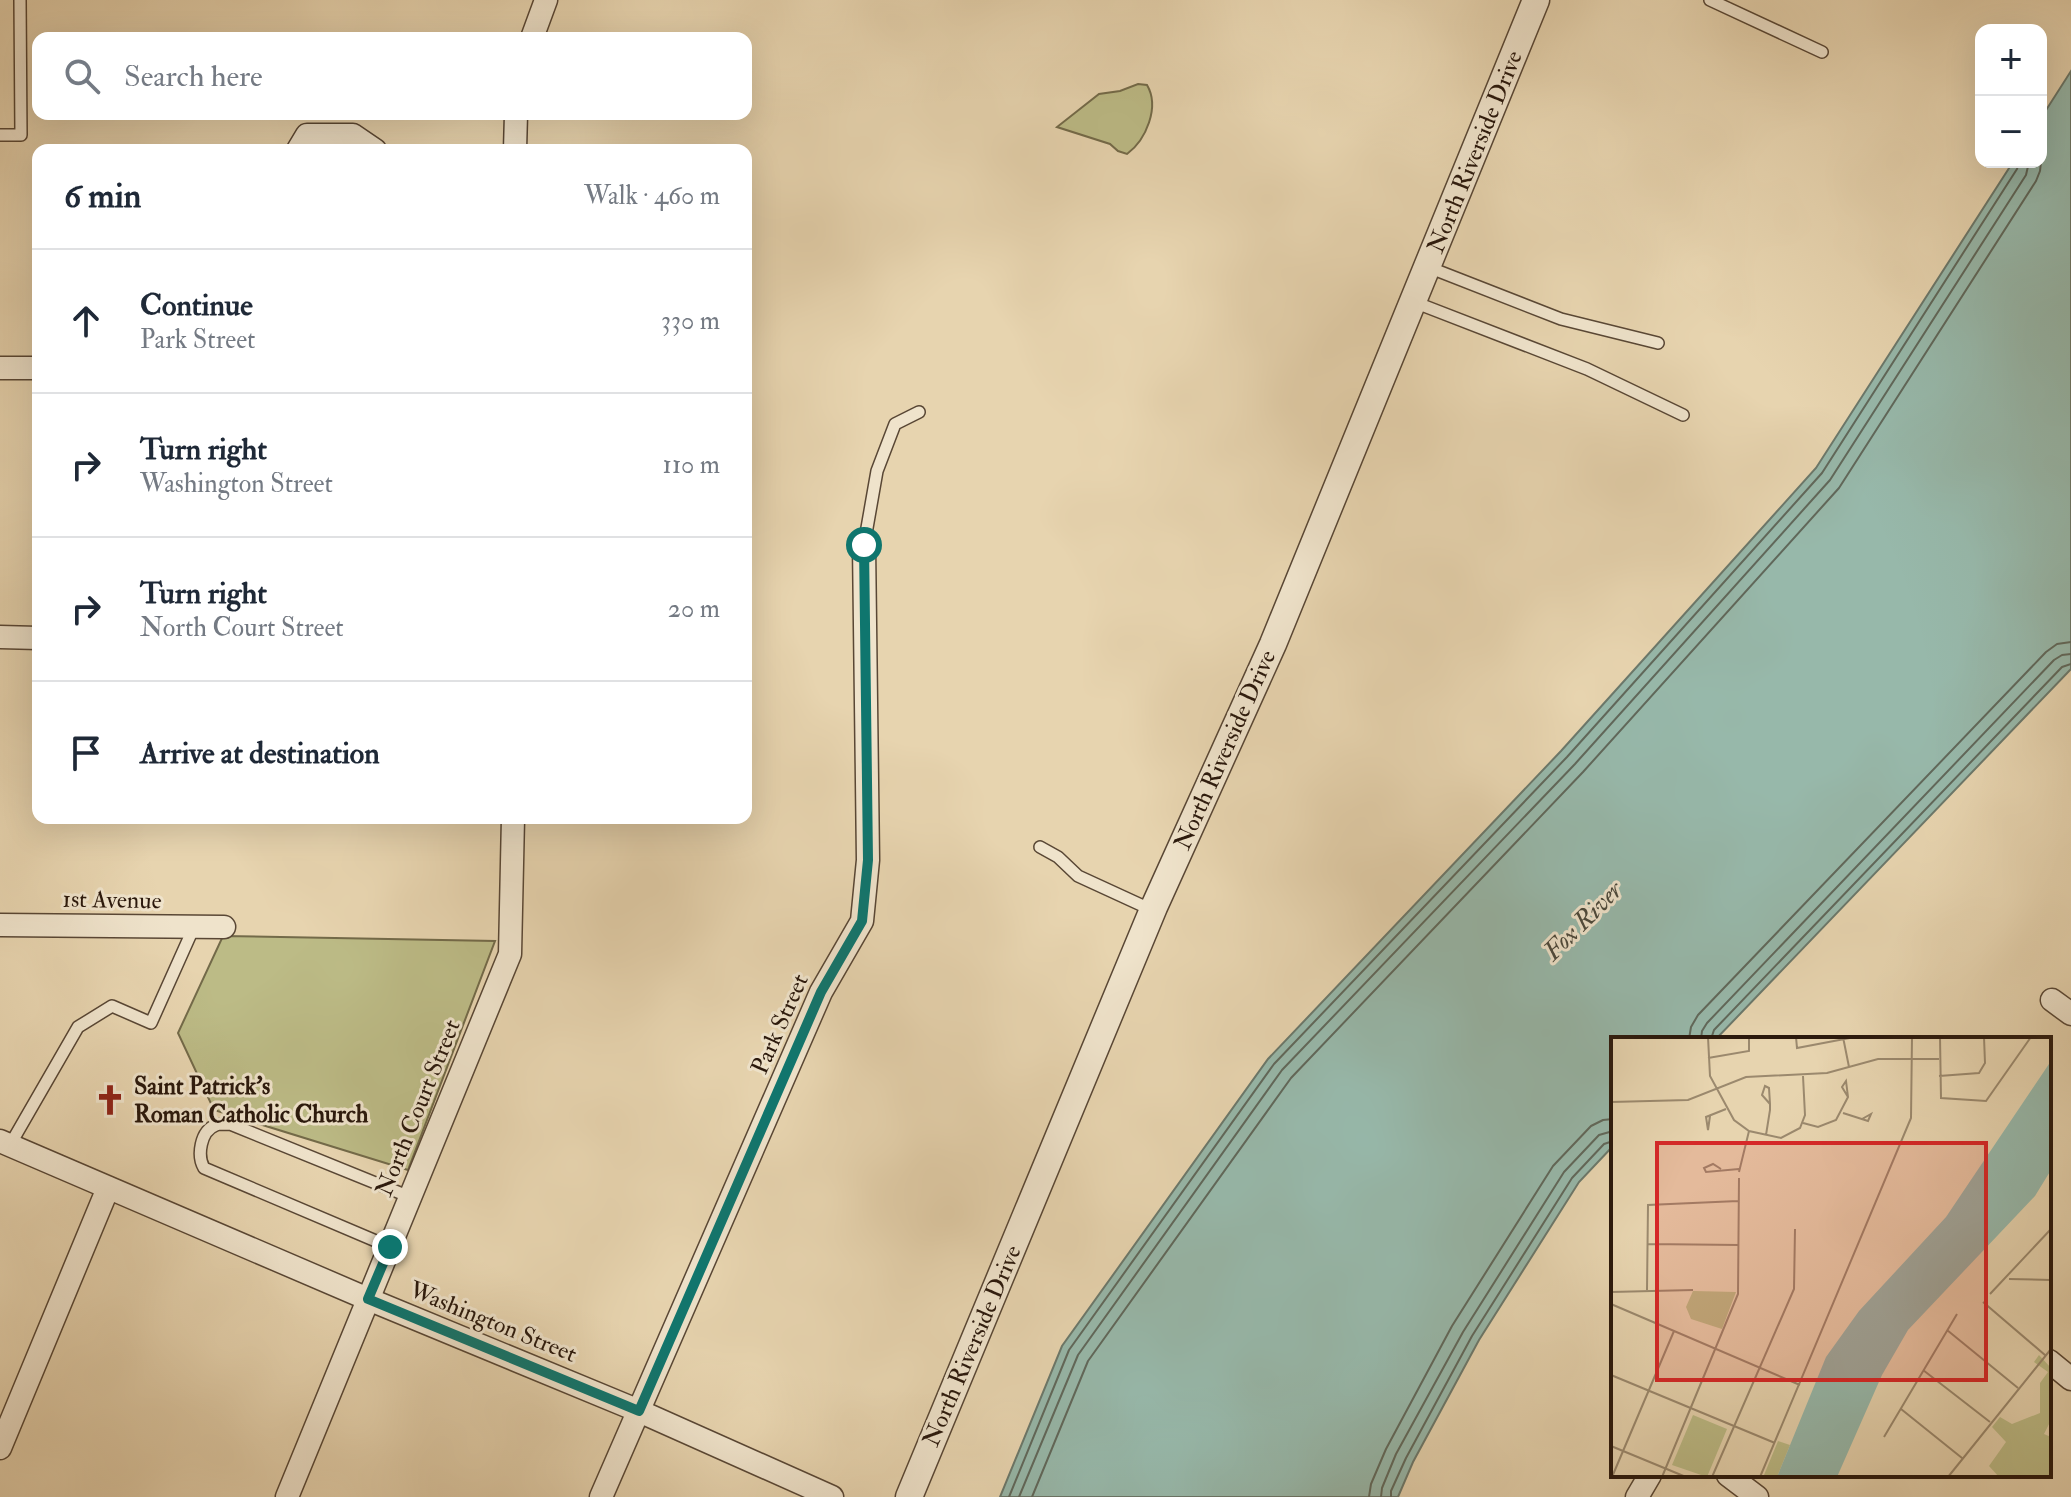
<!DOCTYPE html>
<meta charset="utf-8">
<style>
:root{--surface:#fff;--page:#f6f6f7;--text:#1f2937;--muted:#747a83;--line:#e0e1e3}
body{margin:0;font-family:"IM FELL Double Pica",serif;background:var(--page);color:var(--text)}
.controls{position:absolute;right:24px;top:24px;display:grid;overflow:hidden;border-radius:16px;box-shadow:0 8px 32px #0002}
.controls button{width:72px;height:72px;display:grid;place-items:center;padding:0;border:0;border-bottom:2px solid var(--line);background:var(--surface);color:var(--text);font:40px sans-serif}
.stop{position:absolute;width:24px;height:24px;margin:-18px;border:6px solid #0f766e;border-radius:50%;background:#fff}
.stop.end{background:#0f766e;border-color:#fff;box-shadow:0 2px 8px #0008}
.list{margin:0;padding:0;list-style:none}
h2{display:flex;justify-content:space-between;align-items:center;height:104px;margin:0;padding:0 32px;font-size:34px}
h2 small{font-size:26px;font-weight:400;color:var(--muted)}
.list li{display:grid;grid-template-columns:52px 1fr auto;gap:24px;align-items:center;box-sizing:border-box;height:144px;padding:0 32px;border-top:2px solid var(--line)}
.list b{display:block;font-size:30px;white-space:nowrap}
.list p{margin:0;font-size:26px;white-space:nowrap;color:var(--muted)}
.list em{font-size:26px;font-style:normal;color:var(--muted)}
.icon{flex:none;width:44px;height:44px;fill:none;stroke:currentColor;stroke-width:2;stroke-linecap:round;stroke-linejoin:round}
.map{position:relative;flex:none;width:2071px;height:1497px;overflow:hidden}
.search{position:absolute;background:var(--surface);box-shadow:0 8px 32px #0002;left:32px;top:32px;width:720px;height:88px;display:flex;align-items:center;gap:20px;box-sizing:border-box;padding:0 28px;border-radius:16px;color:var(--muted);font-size:30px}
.panel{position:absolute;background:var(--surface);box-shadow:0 8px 32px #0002;left:32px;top:144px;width:720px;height:680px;border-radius:16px}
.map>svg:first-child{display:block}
</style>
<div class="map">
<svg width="2071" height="1497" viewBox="0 0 2071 1497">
<rect width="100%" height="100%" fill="#e7d4af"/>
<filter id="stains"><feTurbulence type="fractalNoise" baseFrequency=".0025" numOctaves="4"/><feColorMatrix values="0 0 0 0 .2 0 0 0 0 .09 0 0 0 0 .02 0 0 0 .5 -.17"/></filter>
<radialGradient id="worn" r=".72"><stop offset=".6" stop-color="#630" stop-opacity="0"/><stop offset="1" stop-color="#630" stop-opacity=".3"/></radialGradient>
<!-- green -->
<g fill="#bcbb86" stroke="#736a49" stroke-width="2">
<path d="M1138,84L1147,85C1160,107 1146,140 1127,154L1118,151L1110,144L1057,127L1099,94L1120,91Z"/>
<polygon points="223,936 495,941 408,1170 214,1110 178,1033"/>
</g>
<!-- water -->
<polygon fill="#97b8aa" stroke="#6b786b" stroke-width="2" points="2071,71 2071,669 1716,1039 1613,1039 1613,1146 1579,1182 1479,1340 1413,1462 1398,1497 1000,1497 1062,1346 1268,1059 1561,751 1816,468 2013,162 2041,162 2041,118"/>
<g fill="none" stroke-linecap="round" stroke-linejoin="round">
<!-- shore -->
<g stroke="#60685b" stroke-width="2">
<polyline points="1689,1039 1691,1027 1698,1015 2046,652 2057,644 2071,642"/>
<polyline points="1701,1039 1702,1031 1707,1023 2054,660 2062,655 2071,654"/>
<polyline points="1711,1039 1714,1030 2062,667 2071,664"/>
<polyline points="1009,1497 1069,1350 1274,1064 1567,757 1822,473 2017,169 2019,162"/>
<polyline points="1019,1497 1078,1355 1282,1070 1575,764 1830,480 2026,175 2029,162"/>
<polyline points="1032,1497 1088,1361 1291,1078 1583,772 1839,488 2036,181 2040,171 2041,162"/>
<polyline points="1369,1497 1371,1484 1386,1449 1452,1326 1553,1166 1591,1126 1603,1120 1613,1119"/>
<polyline points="1381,1497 1382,1488 1396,1454 1463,1332 1564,1172 1599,1135 1613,1131"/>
<polyline points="1391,1497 1391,1491 1406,1458 1472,1336 1572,1178 1604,1144 1613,1141"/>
</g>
<defs>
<g id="service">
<polyline points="1710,0 1822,52"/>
<polyline points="0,135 21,135 20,0"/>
<polyline points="1428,267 1561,319 1658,343"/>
<polyline points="1414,302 1587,369 1683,415"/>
<polyline points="864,545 877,471 895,424 919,412"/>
<polyline points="1040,847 1058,857 1078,876 1152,910"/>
<polyline points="10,1145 78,1027 112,1006 151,1023 194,927"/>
<path d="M390,1247L204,1168C197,1156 200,1131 216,1125C218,1124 227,1124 230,1124L410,1197"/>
</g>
<g id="minor">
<polyline points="532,38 546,0"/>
<polyline points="298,150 307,135 353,135 375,150"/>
<polyline points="515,150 516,114"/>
<polyline points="0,368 38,368"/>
<polyline points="0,637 38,638"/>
<polyline points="0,925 224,927"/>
<polyline points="2052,1000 2071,1014"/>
<polyline points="0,1141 368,1299 639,1411 832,1497"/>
<polyline points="2049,1361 2071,1379"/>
<polyline points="0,1448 108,1188"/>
<polyline points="1728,1475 1757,1497"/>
<polyline points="287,1497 510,954 513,818"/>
<polyline points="601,1497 821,992 862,921 868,860 864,545"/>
<polyline points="1637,1497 1650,1475"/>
</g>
<polyline id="tertiary" points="909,1497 1154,907 1273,644 1536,0"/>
</defs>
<!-- service casing -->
<use href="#service" stroke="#594735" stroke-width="14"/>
<!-- minor casing -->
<use href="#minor" stroke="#594735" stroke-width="25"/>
<!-- tertiary casing -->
<use href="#tertiary" stroke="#594735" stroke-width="29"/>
<!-- service -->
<use href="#service" stroke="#efe3cb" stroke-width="11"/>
<!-- minor -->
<use href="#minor" stroke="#efe3cb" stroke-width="22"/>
<!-- tertiary -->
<use href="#tertiary" stroke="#efe3cb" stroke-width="26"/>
</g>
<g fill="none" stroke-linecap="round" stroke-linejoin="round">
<!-- route -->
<polyline stroke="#0f766e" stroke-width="10" points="390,1247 368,1299 639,1411 821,992 862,921 868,860 864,545"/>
</g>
<!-- icons -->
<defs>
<symbol id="church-bare" viewBox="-9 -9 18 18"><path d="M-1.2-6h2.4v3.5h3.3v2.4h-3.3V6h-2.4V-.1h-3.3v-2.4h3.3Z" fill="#8f2418" stroke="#efe3cb" stroke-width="2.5" paint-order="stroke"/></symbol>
</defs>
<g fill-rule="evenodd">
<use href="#church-bare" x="88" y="1078" width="44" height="44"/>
</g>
<g text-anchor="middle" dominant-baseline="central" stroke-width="6" stroke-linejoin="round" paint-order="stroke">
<!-- street labels -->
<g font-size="24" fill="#2a180c" stroke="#efe3cb">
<text transform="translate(1475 152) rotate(-68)">North Riverside Drive</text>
<text transform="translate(1225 750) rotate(-66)">North Riverside Drive</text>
<text transform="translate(112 900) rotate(1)">1st Avenue</text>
<text transform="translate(780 1024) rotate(-66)">Park Street</text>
<text transform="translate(418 1108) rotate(-68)">North Court Street</text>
<text transform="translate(493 1322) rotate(22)">Washington Street</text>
<text transform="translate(972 1346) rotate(-67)">North Riverside Drive</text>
</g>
<!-- poi labels -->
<g font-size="24" font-weight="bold" fill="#2a180c" stroke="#efe3cb" text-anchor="start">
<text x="134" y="1086">Saint Patrick's<tspan x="134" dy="28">Roman Catholic Church</tspan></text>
</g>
<!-- water labels -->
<g font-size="26" font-style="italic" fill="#4b483b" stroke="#efe3cb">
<text transform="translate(1583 921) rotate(-45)">Fox River</text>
</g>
</g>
<!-- overview -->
<g transform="translate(1611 1037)">
<rect width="440" height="440" fill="#e7d4af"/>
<path d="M82,254L125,255L111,292L80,282L75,270ZM428,318L440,331V383L433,397L440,400V440H388L378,429L395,405L381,390L389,380L401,387L429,376V346L437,335L423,325ZM82,378L116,392L96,440L61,428ZM167,404L179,408L166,440H158L153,438Z" fill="#bcbb86"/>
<path d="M440,24V133L424,159L297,293L271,338L226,440H166L215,320L248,274L335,180Z" fill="#97b8aa"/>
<path fill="none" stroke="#9b896e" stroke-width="2" d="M97,0L99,39L123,83L138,94L170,101L189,91L194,78L192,39M185,0L186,11L244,0M232,0L238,30M329,0L330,61L375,64L420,0M97,21L138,14V0M328,39L368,36L374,26L373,0M0,65L77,63L135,40L216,36L267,22H328M232,76L257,84L260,77L251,82M99,79L97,93L95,80L115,72M192,86L207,90L225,83L237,60L235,44L231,50L237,60M155,98L159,73V67L158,51L154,49L151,58L159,67M110,132L102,127L93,131L95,135L128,132M128,135L138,94M37,207L128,208M398,242L440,243M36,253L37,168L127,164M0,255L82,253M379,257L440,192M372,265L434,318M0,267L189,348M336,293L407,351M312,333L379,385M0,338L164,406M290,372L351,421M273,400L346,277M0,409L75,440M1,440L63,294M51,440L127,257L128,141M101,440L183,252L184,192M149,440L300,81L301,0M337,440L440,312"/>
<path fill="#d62828" fill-opacity="0.15" stroke="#d62828" stroke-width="4" d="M46,106H375V343H46Z"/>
<rect width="440" height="440" fill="none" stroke="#2a180c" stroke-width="4"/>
</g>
<rect width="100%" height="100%" filter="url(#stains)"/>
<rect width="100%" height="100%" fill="url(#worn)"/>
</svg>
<div class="controls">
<button>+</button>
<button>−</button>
</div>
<div class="stop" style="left:864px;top:545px"></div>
<div class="stop end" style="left:390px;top:1247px"></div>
<div class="search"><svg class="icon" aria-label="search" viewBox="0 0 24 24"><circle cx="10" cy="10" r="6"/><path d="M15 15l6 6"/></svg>Search here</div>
<section class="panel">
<h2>6 min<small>Walk · 460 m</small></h2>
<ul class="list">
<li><svg class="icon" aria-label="ahead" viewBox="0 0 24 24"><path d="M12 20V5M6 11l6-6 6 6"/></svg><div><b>Continue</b><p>Park Street</p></div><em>330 m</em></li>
<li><svg class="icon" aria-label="right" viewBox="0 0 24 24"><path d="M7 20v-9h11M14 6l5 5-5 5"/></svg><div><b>Turn right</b><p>Washington Street</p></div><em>110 m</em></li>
<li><svg class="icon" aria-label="right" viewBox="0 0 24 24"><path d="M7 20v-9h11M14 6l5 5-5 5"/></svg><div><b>Turn right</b><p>North Court Street</p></div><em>20 m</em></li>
<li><svg class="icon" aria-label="arrive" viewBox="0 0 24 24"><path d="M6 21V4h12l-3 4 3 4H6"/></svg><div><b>Arrive at destination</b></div></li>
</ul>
</section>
</div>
